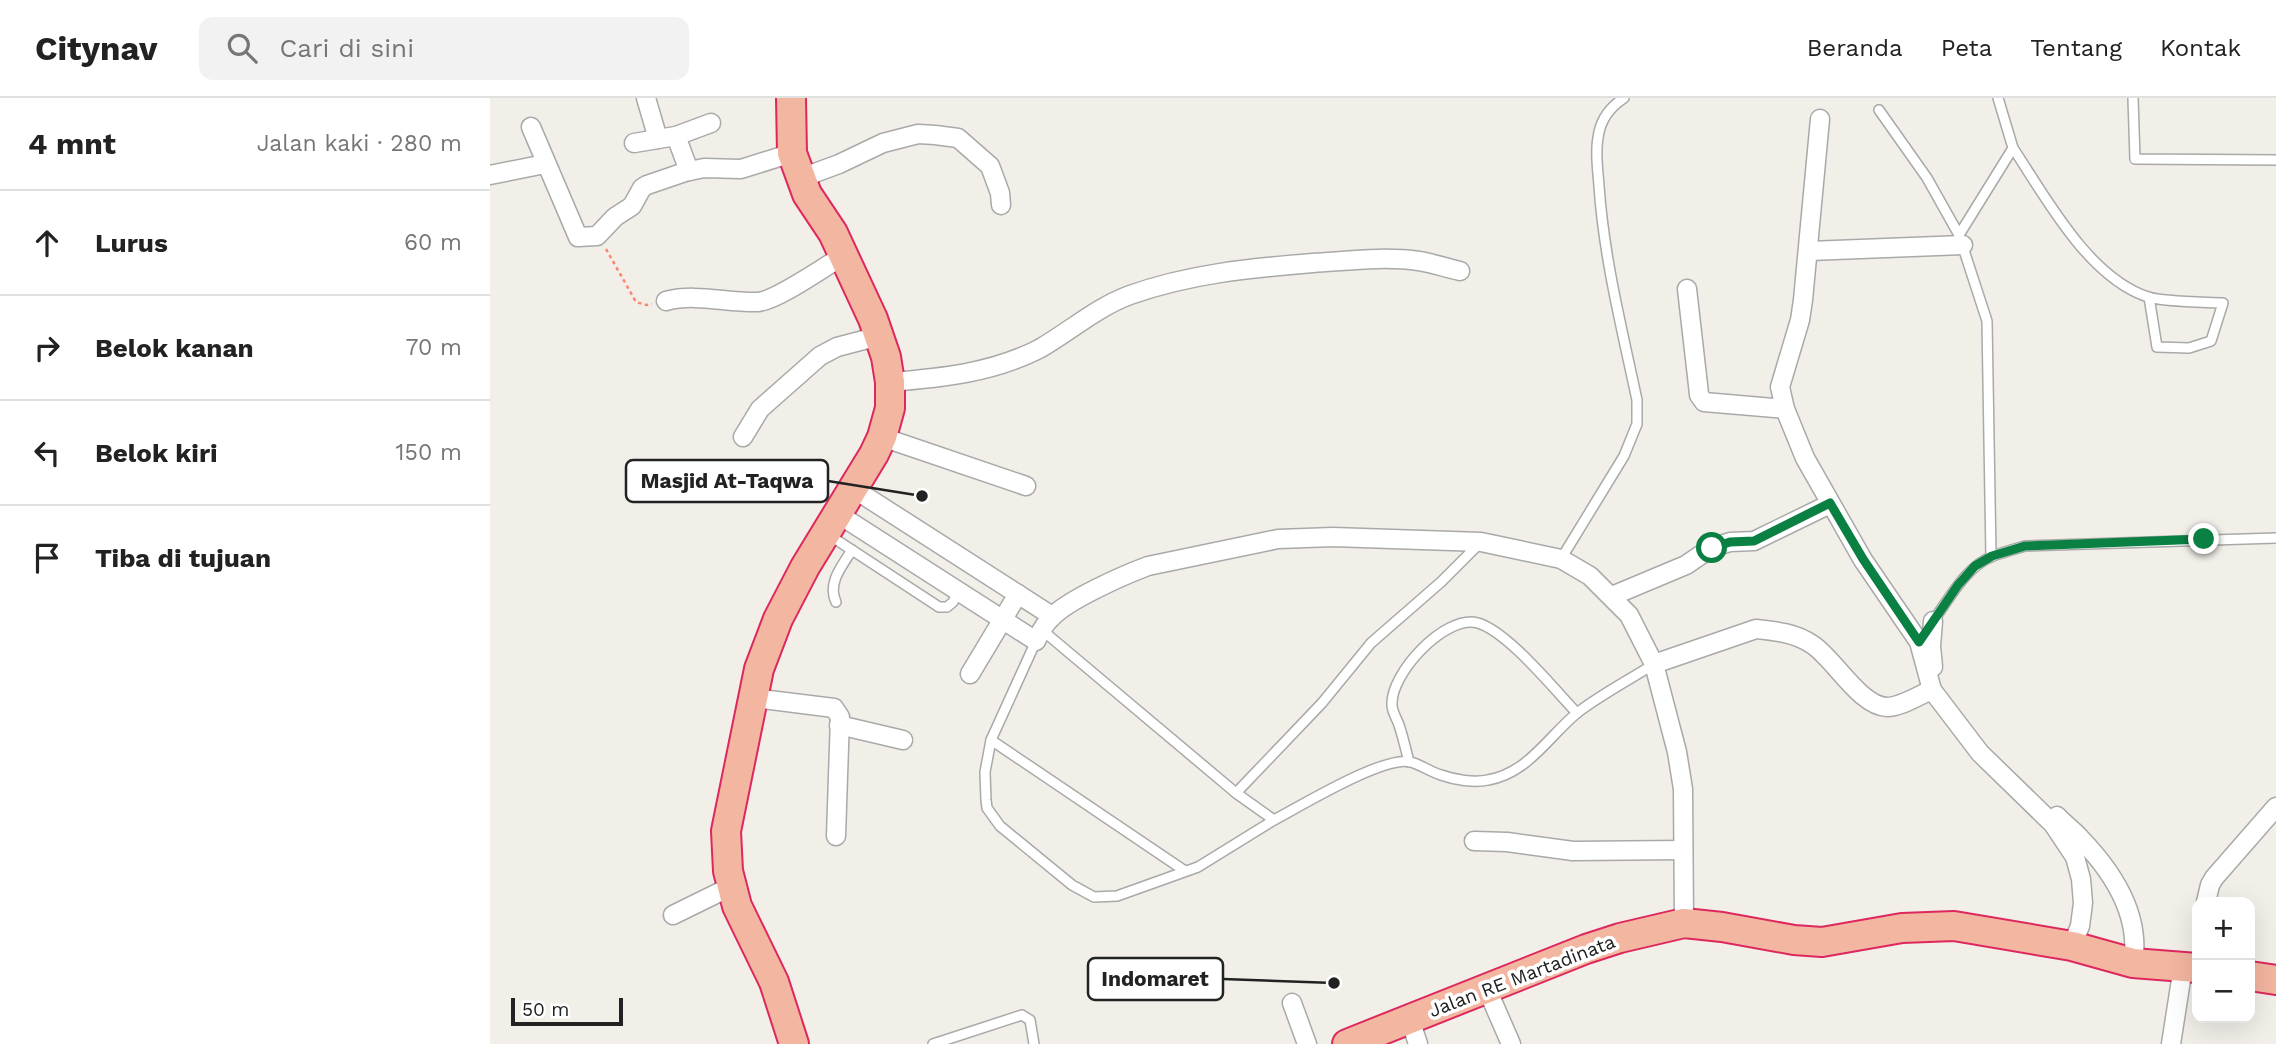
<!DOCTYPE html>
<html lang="id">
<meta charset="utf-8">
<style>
:root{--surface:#fff;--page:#f2f2f2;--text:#222;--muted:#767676;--line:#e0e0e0}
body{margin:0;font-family:"Work Sans",sans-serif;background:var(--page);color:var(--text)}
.controls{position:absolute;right:21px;bottom:21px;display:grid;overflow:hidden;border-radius:14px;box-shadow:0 7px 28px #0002}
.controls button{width:63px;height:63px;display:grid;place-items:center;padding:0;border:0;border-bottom:2px solid var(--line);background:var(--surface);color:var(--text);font:35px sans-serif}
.scale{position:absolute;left:21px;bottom:18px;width:112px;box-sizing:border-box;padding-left:7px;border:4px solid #222;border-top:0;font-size:19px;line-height:24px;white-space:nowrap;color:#222;-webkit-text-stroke:5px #fff;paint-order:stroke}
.stop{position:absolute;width:21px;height:21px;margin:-16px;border:5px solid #0b8043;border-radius:50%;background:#fff}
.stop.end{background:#0b8043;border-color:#fff;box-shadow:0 2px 7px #0008}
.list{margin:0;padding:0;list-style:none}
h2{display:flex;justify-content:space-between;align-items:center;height:91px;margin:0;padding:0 28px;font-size:30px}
h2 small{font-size:23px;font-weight:400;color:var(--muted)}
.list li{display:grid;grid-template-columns:46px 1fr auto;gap:21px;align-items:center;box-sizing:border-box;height:105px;padding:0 28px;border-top:2px solid var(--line)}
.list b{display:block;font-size:26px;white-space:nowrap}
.list em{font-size:23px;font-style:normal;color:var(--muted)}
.icon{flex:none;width:38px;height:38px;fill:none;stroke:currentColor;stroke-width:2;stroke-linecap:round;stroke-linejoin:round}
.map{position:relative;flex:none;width:1786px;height:946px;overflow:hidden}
header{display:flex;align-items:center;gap:42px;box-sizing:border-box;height:98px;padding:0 35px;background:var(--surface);border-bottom:2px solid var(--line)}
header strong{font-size:33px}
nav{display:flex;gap:38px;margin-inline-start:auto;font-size:24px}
.search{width:490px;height:63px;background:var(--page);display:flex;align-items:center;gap:18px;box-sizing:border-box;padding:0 24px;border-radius:14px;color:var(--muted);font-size:26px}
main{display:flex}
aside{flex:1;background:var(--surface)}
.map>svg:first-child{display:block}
</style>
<header>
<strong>Citynav</strong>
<div class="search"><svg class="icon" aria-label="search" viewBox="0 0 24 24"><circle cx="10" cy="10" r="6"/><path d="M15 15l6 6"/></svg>Cari di sini</div>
<nav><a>Beranda</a><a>Peta</a><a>Tentang</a><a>Kontak</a></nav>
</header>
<main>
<aside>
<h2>4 mnt<small>Jalan kaki · 280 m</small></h2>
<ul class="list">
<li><svg class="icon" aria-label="ahead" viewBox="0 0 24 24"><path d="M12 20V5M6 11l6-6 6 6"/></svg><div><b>Lurus</b></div><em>60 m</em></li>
<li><svg class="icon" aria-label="right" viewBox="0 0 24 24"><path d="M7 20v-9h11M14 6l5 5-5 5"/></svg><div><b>Belok kanan</b></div><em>70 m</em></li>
<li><svg class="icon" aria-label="left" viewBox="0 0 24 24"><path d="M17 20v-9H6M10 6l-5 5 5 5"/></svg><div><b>Belok kiri</b></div><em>150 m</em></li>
<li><svg class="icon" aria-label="arrive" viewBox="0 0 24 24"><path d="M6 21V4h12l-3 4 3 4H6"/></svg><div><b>Tiba di tujuan</b></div></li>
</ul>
</aside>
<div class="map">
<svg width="1786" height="946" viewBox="0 0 1786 946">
<rect width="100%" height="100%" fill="#f2efe9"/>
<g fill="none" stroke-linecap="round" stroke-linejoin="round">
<defs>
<g id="service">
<polyline points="1643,0 1645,61 1786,62"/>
<polyline points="1389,12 1437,80 1469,137 1497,223 1501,459"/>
<path d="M1523,50C1556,100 1599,180 1658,199C1674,204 1715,204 1733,205L1721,243L1699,250L1667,249L1659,199"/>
<polyline points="1469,137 1523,50 1508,0"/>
<polyline points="339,437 449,509 457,509 463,504 468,494"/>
<path d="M989,446L951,484L881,545L832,605L746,695L784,722C811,708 894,657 921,664C931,667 941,674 951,677C965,682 984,685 998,682C1038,675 1058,639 1087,615C1110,597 1139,582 1164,566"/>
<path d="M1071,461L1134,358L1147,326V302C1132,231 1114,161 1109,88C1108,73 1105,55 1108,40C1110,23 1120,9 1134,0"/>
<path d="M346,504C337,485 352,468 362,452"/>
<path d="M1443,523C1460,500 1475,469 1503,458C1513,454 1525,451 1535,448L1786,440"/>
<polyline points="552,532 746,695"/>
<polyline points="546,543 501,642 495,674 496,702 497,710 510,728 582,787 604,799 627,798 708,769 784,722"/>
<polyline points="501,642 695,773"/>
<path d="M919,664C916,652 913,639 909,627C907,621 902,614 902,607C900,576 955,516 988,525C1018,534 1064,591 1087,615"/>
<polyline points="443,946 532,917 540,922 544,946"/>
</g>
<g id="minor">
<polyline points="156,0 168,41"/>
<polyline points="1330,21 1313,202 1310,222 1290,289 1295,311 1315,360 1373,462 1429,544 1442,592 1490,655 1563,726 1585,759 1591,781 1593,805 1590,828 1582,848"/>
<polyline points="41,29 88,139 107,138 125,119 142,108 152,90 157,87 195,74 214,70 251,71 302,55"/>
<polyline points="144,45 186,38"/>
<polyline points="199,73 186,38 221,25"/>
<polyline points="0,77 55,66"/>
<polyline points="311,80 349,66 393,45 428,36 445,37 468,40 500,68 510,95 511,107"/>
<polyline points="1319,153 1473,147"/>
<polyline points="1197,191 1208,287 1209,297 1214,304 1295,311"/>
<path d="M176,203C206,195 237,205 268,204C286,203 336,168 354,157"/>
<path d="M400,284C451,280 502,275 549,251C579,234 607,209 640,197C699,176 760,170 823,165C857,163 894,158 929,163C942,165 956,170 970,173"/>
<polyline points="253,339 270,311 330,258 347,249 389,238"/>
<polyline points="392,339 536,388"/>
<polyline points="364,391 562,518"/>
<path d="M348,416L546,543C550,535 554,526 561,520C577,502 634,477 658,468L788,441L843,439L991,444L1071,461L1100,478L1139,517L1164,566L1187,654L1193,691L1194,825"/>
<polyline points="1122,498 1196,467 1221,450 1240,444 1264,443 1340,406"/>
<path d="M1164,566L1266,531C1286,533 1306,535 1323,547C1345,562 1370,608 1397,609C1411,609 1429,597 1442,592"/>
<polyline points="1443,569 1441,548 1443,523"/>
<polyline points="480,576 528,496"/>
<polyline points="264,600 344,610 350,619 346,738"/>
<polyline points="349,627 413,642"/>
<path d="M1567,718C1574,726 1583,732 1590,740C1623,774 1651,817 1643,865"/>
<polyline points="984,743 1017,744 1083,753 1193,752"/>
<polyline points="1716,804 1720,787 1724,780 1786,709"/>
<polyline points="183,817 242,788"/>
<polyline points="997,891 1021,946"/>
<polyline points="802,905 817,946"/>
<polyline points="920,921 928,946"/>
<polyline points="1681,946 1693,869"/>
</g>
<g id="trunk">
<polyline points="301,0 302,55 317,96 343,135 383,221 396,259 400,284 400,310 392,339 384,356 315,469 288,521 269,571 236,733 238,773 247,808 284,884 304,946"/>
<polyline points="1760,878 1786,882"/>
<polyline points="857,946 1096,851 1130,840 1194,825 1232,829 1304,842 1332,844 1412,830 1464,828 1582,848 1643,865 1707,870"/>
</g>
</defs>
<!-- service casing -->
<use href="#service" stroke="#a9a9a9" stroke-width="12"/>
<!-- minor casing -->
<use href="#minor" stroke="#a9a9a9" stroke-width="21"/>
<!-- trunk casing -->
<use href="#trunk" stroke="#dd285e" stroke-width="32"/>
<!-- path -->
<polyline stroke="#fb8571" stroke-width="2.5" stroke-dasharray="3.5 3.5" stroke-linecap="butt" points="116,151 146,204 156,207 162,206"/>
<!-- service -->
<use href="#service" stroke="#fff" stroke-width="9"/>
<!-- minor -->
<use href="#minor" stroke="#fff" stroke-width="18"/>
<!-- trunk -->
<use href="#trunk" stroke="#f3b6a0" stroke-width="28"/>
</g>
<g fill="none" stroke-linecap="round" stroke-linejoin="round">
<!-- route -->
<polyline stroke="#0b8043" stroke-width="9" points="1222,450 1240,444 1264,443 1340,405 1373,461 1429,544 1468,487 1485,468 1502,458 1535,448 1714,441"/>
</g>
<g text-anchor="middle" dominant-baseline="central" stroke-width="7" stroke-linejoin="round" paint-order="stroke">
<!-- street labels -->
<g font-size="19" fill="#222" stroke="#fff">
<text transform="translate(1032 878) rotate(-21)">Jalan RE Martadinata</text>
</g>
</g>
<!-- callouts -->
<path fill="none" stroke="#222" stroke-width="2.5" d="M432 398L338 383M844 885L733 881"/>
<g fill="#222" stroke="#fff" stroke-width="2.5">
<circle cx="432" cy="398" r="7"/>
<circle cx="844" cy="885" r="7"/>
</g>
<g fill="#fff" stroke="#222" stroke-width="2.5">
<rect x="136" y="362" width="202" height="42" rx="7"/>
<rect x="598" y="860" width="135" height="42" rx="7"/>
</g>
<g font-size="21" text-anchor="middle" font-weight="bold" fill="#222">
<text x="237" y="390">Masjid At-Taqwa</text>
<text x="665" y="888">Indomaret</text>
</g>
</svg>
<div class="controls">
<button>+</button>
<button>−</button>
</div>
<div class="scale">50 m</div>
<div class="stop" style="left:1222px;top:450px"></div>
<div class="stop end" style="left:1714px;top:441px"></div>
</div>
</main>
